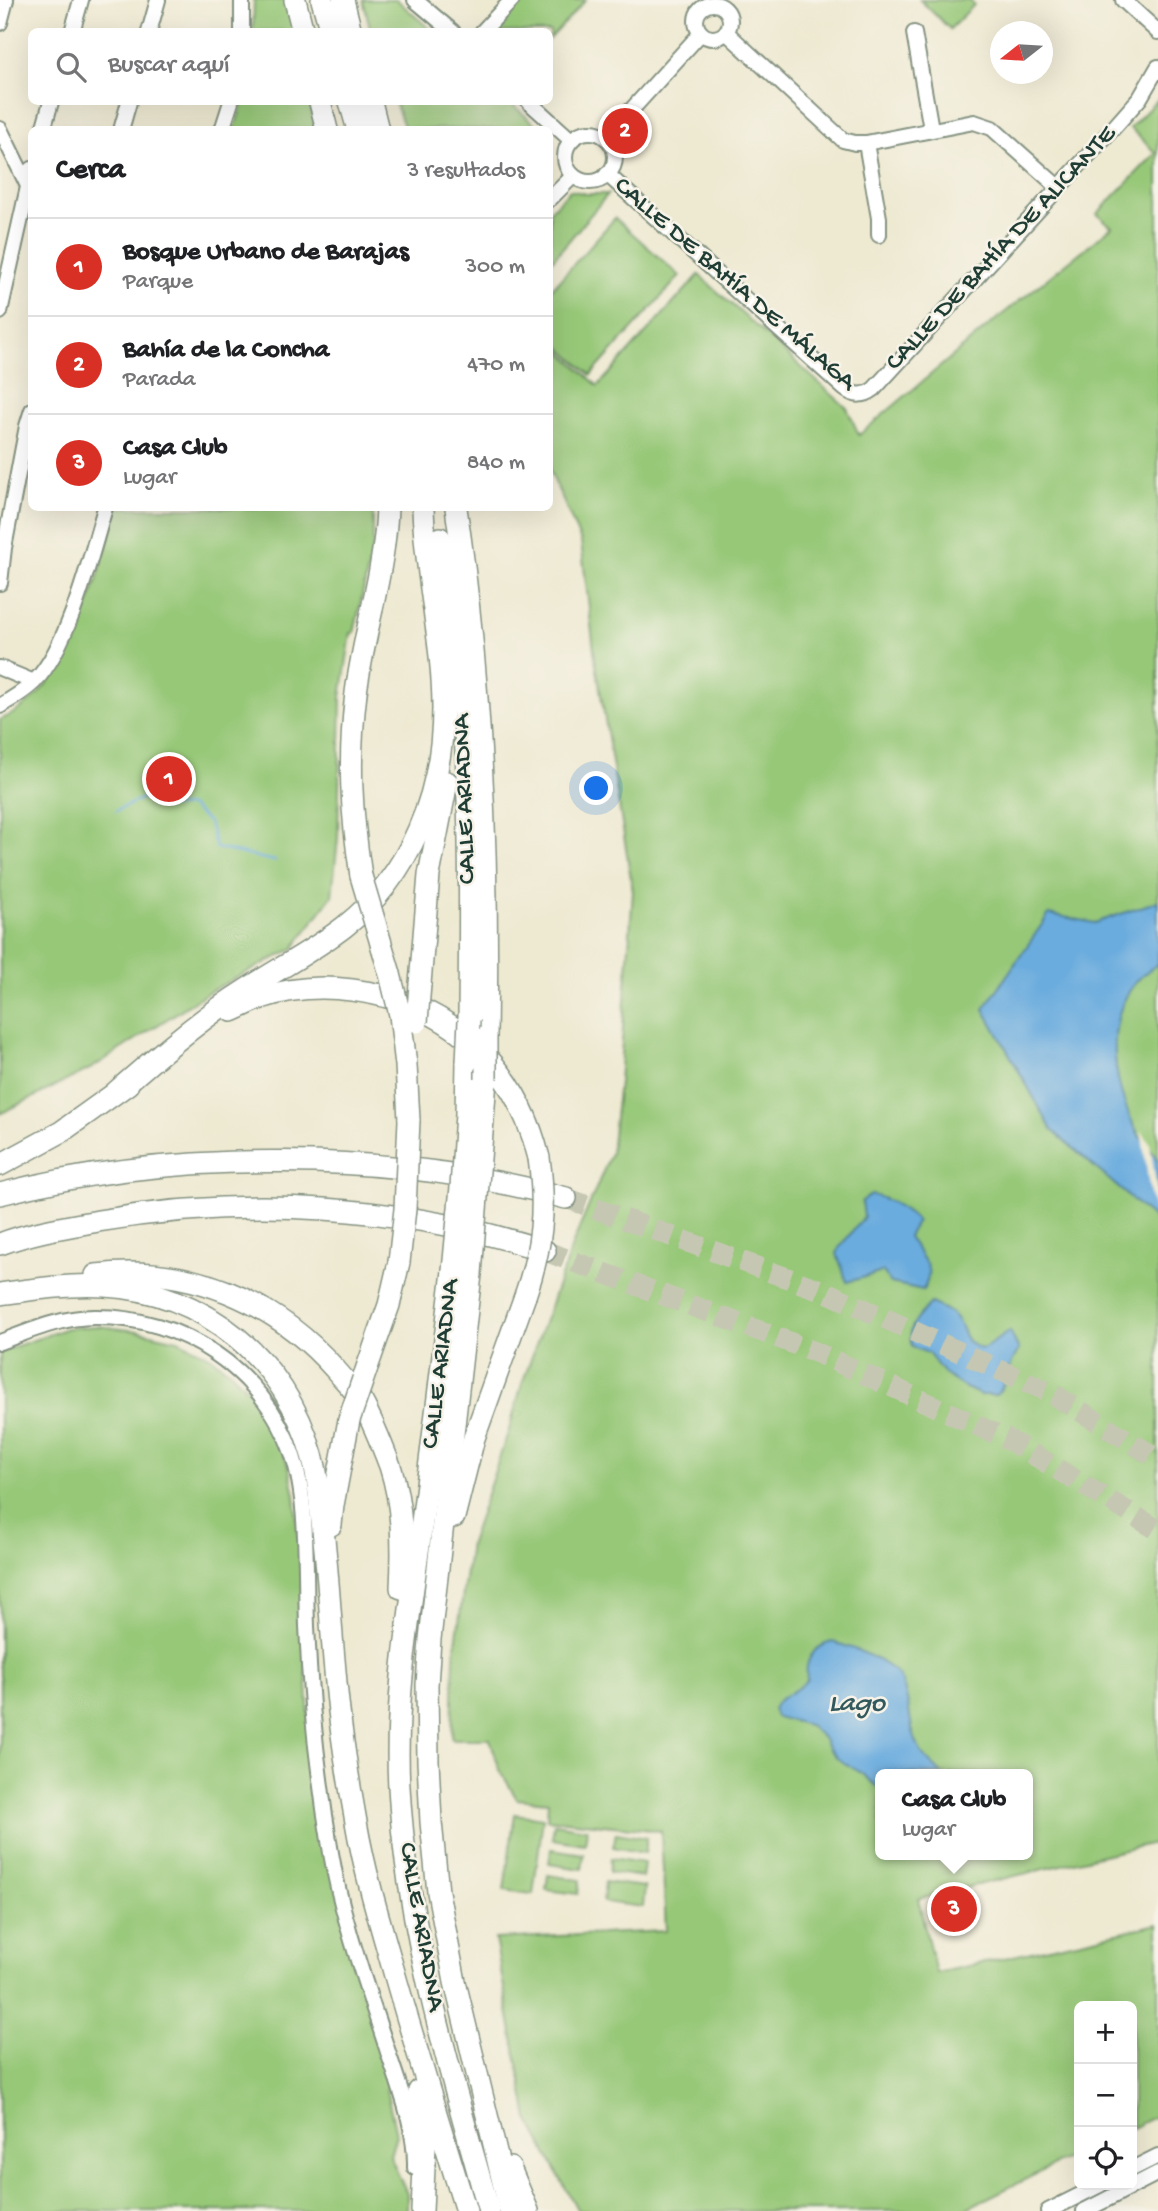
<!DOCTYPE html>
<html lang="es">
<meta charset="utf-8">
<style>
:root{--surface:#fff;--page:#f2f2f2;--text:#202124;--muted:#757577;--line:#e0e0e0;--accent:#d93025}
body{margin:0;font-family:"Gochi Hand",sans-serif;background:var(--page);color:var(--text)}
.controls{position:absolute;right:21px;bottom:21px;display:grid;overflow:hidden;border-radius:10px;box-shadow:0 7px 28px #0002}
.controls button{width:63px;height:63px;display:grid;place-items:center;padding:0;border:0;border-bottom:2px solid var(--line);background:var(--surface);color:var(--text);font:35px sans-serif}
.compass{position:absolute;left:990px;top:21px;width:63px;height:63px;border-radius:50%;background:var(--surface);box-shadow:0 7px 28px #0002;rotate:253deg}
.you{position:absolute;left:597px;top:789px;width:24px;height:24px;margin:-18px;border:5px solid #fff;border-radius:50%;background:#1a73e8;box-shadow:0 0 0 10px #1a73e833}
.badge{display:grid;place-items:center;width:46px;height:46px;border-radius:50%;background:var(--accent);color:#fff;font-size:23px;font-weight:700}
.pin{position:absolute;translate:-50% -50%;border:4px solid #fff;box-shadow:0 2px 7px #0006}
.popup{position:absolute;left:875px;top:1769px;width:158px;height:91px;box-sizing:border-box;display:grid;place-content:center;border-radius:10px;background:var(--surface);filter:drop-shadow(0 2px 5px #0005);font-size:23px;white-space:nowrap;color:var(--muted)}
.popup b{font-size:26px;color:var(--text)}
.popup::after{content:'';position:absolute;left:50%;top:100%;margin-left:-14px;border:14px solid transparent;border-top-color:var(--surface)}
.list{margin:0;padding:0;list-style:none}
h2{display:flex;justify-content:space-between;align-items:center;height:91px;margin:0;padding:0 28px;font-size:30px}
h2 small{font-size:23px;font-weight:400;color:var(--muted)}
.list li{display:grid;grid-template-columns:46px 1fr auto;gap:21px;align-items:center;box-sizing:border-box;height:98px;padding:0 28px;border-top:2px solid var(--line)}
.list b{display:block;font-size:26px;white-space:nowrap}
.list p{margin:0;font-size:23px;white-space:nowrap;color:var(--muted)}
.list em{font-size:23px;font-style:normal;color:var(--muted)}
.icon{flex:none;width:38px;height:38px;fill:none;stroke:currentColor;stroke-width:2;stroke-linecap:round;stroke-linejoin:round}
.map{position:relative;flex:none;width:1158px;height:2211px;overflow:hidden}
.search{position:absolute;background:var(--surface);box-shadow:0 7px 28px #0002;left:28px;top:28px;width:525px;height:77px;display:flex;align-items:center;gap:18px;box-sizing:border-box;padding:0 24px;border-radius:10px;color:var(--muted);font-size:26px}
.panel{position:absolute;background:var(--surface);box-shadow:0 7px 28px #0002;left:28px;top:126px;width:525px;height:385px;border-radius:10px}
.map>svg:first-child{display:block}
</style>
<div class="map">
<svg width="1158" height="2211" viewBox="0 0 1158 2211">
<rect width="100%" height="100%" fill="#f7f3e8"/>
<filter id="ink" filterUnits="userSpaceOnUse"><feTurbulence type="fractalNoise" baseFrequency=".0143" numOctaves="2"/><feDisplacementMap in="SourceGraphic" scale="14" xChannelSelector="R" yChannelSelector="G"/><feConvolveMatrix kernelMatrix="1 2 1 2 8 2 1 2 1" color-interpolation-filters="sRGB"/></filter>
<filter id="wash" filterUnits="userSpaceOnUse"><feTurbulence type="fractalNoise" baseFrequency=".00686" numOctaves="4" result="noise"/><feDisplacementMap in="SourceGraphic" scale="28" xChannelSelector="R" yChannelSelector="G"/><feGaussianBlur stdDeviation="1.57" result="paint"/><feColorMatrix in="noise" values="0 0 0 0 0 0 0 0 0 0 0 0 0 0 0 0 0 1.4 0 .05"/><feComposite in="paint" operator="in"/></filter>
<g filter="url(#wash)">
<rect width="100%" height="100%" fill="#eee9d1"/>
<!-- green -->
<g fill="#97c878" stroke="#5b8256" stroke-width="2" fill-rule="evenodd">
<polygon points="254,0 289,0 296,31 253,32"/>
<polygon points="363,0 397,0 432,31 371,31"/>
<polygon points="521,0 586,0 550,39 550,32 493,32"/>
<polygon points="920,0 969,0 974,5 950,29"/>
<path d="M1158,99V1842L918,1899L936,1973L1158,1924V2115L1132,2128V2006H1079V2153L961,2211H578L528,2119L495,1939L666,1931L661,1831L547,1819L548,1802L517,1799L500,1770L490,1739H452L454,1658L470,1543L509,1430L522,1384L573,1243L611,1153L619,1082L633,891L595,658L581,541L550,471V341L598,386L699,275L847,408L859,435L993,322L1112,227L1097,214L1156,153L1130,128ZM880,1774H1028V1855H880Z"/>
<polygon points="243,102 310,102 315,129 234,130"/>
<polygon points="395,102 509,102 541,129 405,129"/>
<polygon points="570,190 586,194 608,194 550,263 550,211"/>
<polygon points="615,218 680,276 591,375 550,338 550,291"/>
<path d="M118,508H373V546L354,633H351L341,697L338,838L332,896L293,949L210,991L92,1068L0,1114V720C76,688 96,578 118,508Z"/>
<polygon points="98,1326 138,1331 178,1340 210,1356 230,1371 256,1398 276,1431 290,1471 295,1495 300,1552 311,1758 393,2085 386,2089 396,2134 390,2156 407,2194 407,2211 0,2211 0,1352 67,1328"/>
<polygon points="515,1814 543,1818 533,1894 504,1890"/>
<polygon points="554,1824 587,1829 585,1844 552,1839"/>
<polygon points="616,1833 647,1838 645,1853 613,1847"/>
<polygon points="551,1849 584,1854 582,1869 549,1864"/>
<polygon points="611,1858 644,1863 642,1877 609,1872"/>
<polygon points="548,1875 580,1880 578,1894 546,1890"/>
<polygon points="605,1882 645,1887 643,1907 603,1902"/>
</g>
<!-- water -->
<g fill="#6aacde" stroke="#447489" stroke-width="2">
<path d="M1158,901V964C1097,1000 1110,1083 1139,1135C1144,1143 1155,1154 1158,1162C1158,1169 1158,1211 1158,1222L1052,1130L984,1009L1049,914L1095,923Z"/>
<path d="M871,1195C884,1196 909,1211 917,1221L908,1236C918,1256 938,1265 923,1290L891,1283L883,1272L847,1282L837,1254L839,1248L864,1217L862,1201Z"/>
<path d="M931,1303C939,1307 949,1310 955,1317C967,1332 960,1342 983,1349L1010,1331L1019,1350C1006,1367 1010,1381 996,1395H981L966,1388L945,1375L928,1353L912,1347C906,1328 918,1316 931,1303Z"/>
<path d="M832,1642C852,1647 893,1662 902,1682C911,1703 908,1728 920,1750C925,1759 935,1766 942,1774H880V1789L863,1774L838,1759L829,1749L823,1738L809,1725L776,1717L773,1709C779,1694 798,1693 807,1679C804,1660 814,1646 832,1642Z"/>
</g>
<!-- pier -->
<polygon fill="#eee9d1" points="1141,1130 1150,1144 1158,1197 1158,1225 1150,1194"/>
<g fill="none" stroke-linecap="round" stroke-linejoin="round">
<!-- stream -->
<polyline stroke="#6aacde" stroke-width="2.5" points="116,811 147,796 173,807 190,806 209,823 216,848 275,861"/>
</g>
</g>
<g filter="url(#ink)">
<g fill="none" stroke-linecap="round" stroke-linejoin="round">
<!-- highway-tunnel -->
<g stroke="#c5c7b2" stroke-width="21" stroke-dasharray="21 10" stroke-linecap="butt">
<polyline points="566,1198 826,1292 1051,1393 1158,1459"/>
<polyline points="545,1251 813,1351 1009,1440 1158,1530"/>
</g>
<defs>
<g id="minor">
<polyline points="415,0 453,32"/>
<polyline points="1123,0 1158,32"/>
<circle cx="713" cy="21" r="17"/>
<polyline points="0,23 6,0"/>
<polyline points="72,32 81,0"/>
<polyline points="149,32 158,0"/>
<polyline points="242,32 242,0"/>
<polyline points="482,32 512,0"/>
<polyline points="726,32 843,140 855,143 866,143 974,122 992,128 1058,187"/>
<polyline points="914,33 931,129"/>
<polyline points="529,102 571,140"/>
<polyline points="0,129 29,188"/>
<polyline points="43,130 51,102"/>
<polyline points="121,130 129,102"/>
<polyline points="222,130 231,102"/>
<circle cx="590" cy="157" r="25"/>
<polyline points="606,138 701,33"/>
<polyline points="866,143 879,218 879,235"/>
<path d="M607,174L845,389C855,397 865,396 874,389L1117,124L1140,98L1158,67"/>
<polyline points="550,199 573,176"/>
<polyline points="0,312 32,169"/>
<polyline points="0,583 4,548 27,426 32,410"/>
<polyline points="0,668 34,682"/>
<path d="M0,706C11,699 26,691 35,681C69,646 91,555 105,508"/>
<path d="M0,1342C30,1331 62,1317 94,1317C182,1316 263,1370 292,1453C309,1502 305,1573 307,1626C310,1702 318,1777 331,1853C342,1919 367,1987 388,2052C400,2089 416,2128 415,2168"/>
<polyline points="1132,2169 1158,2156"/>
<polyline points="1048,2211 1100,2185"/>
<polyline points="1084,2211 1158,2173"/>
</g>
<g id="highway">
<polyline points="295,0 303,32"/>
<polyline points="322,0 331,32"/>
<polyline points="343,0 351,32"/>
<polyline points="320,102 327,130"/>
<polyline points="350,102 358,130"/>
<polyline points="371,102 378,130"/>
<path d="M456,508C482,683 489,860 486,1037"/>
<path d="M440,538C448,589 458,639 462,691C471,801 470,910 469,1020"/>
<path d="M361,876C351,811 348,759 356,693C364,631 385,571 387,508"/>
<polyline points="375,923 390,974"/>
<polyline points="420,984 429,875 447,782"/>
<path d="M232,1011C241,1007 251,1002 261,998C290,988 322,986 352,990C448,1002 516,1064 539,1158"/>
<polyline points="400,1015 406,1065 409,1120"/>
<path d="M116,1092C154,1059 191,1027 232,999C268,974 309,954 344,927C411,875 443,792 443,708C443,641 425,575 423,508"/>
<polyline points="466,1114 467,1062"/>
<polyline points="483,1120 486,1079"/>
<polyline points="0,1165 61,1132 128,1084"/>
<path d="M0,1194C173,1149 394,1151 566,1198"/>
<path d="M0,1244C32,1232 65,1227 98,1221C246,1196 403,1204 545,1251"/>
<path d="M453,1271C443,1357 433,1443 421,1529C410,1614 394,1700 399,1787C407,1933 450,2071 489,2211"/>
<polyline points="471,1274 430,1639 427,1685 428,1761 431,1822 438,1892 455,1982 510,2211"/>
<path d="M96,1275C189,1264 274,1300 335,1369C344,1380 355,1390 362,1402C373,1422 382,1445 390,1466C403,1505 403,1548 401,1588"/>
<path d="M0,1294C35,1289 69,1284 105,1286C204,1291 286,1360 312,1455C318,1474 319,1494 321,1513C328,1566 330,1618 335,1671C339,1721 347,1772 356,1822C364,1868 377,1913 390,1958C414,2043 440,2127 466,2211"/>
<polyline points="363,1379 389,1305 399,1262"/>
<polyline points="454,1517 474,1438 525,1296"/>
<polyline points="331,1525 333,1505 349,1420"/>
<polyline points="419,2091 425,2146 422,2211"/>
<polyline points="510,2168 528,2211"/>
</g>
</defs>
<!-- minor casing -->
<use href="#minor" stroke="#869382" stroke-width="18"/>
<!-- highway casing -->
<use href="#highway" stroke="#869382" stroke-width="24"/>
<!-- minor -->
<use href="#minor" stroke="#fff" stroke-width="14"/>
<!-- highway -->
<use href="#highway" stroke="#fff" stroke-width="21"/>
<defs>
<g id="highway-bridge">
<polyline points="361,876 375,923"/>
<polyline points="390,974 400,1015"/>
<polyline points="417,1022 420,984"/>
<polyline points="467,1062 469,1020"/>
<polyline points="486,1079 486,1037"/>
<polyline points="399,1262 405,1209 409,1120"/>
<polyline points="453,1271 461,1187 466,1114"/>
<polyline points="471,1274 483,1120"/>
<path d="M525,1296C542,1248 546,1209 539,1158"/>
<polyline points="349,1420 363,1379"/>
</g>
</defs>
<!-- highway-bridge casing -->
<use href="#highway-bridge" stroke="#869382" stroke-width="24" stroke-linecap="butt"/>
<!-- highway-bridge -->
<use href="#highway-bridge" stroke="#fff" stroke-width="21"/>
</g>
</g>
<g text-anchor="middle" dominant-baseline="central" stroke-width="5" stroke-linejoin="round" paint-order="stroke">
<!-- street labels -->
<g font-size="26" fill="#1f3d34" stroke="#f7f3e8">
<text transform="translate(1002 249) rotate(-47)">CALLE DE BAHÍA DE ALICANTE</text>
<text transform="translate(734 285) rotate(41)">CALLE DE BAHÍA DE MÁLAGA</text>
<text transform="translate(466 799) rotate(-92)">CALLE ARIADNA</text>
<text transform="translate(442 1364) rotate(-83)">CALLE ARIADNA</text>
<text transform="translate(420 1927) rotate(80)">CALLE ARIADNA</text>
</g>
<!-- water labels -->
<g font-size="28" font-style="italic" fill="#32595e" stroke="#f7f3e8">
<text x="857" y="1704">Lago</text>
</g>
</g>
</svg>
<div class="controls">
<button>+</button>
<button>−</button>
<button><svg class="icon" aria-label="locate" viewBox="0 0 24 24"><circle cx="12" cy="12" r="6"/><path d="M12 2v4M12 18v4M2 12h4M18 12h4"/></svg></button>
</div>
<svg class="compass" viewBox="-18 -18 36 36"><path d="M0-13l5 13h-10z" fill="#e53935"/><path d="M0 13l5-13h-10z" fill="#757577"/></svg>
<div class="you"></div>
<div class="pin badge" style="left:169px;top:779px">1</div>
<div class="pin badge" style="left:625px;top:131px">2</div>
<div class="pin badge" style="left:954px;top:1909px">3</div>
<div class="popup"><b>Casa Club</b>Lugar</div>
<div class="search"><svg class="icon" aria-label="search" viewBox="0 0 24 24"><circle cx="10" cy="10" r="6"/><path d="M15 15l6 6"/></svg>Buscar aquí</div>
<section class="panel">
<h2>Cerca<small>3 resultados</small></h2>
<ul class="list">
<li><span class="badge">1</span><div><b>Bosque Urbano de Barajas</b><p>Parque</p></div><em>300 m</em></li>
<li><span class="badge">2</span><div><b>Bahía de la Concha</b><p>Parada</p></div><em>470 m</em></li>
<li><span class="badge">3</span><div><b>Casa Club</b><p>Lugar</p></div><em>840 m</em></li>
</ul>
</section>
</div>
